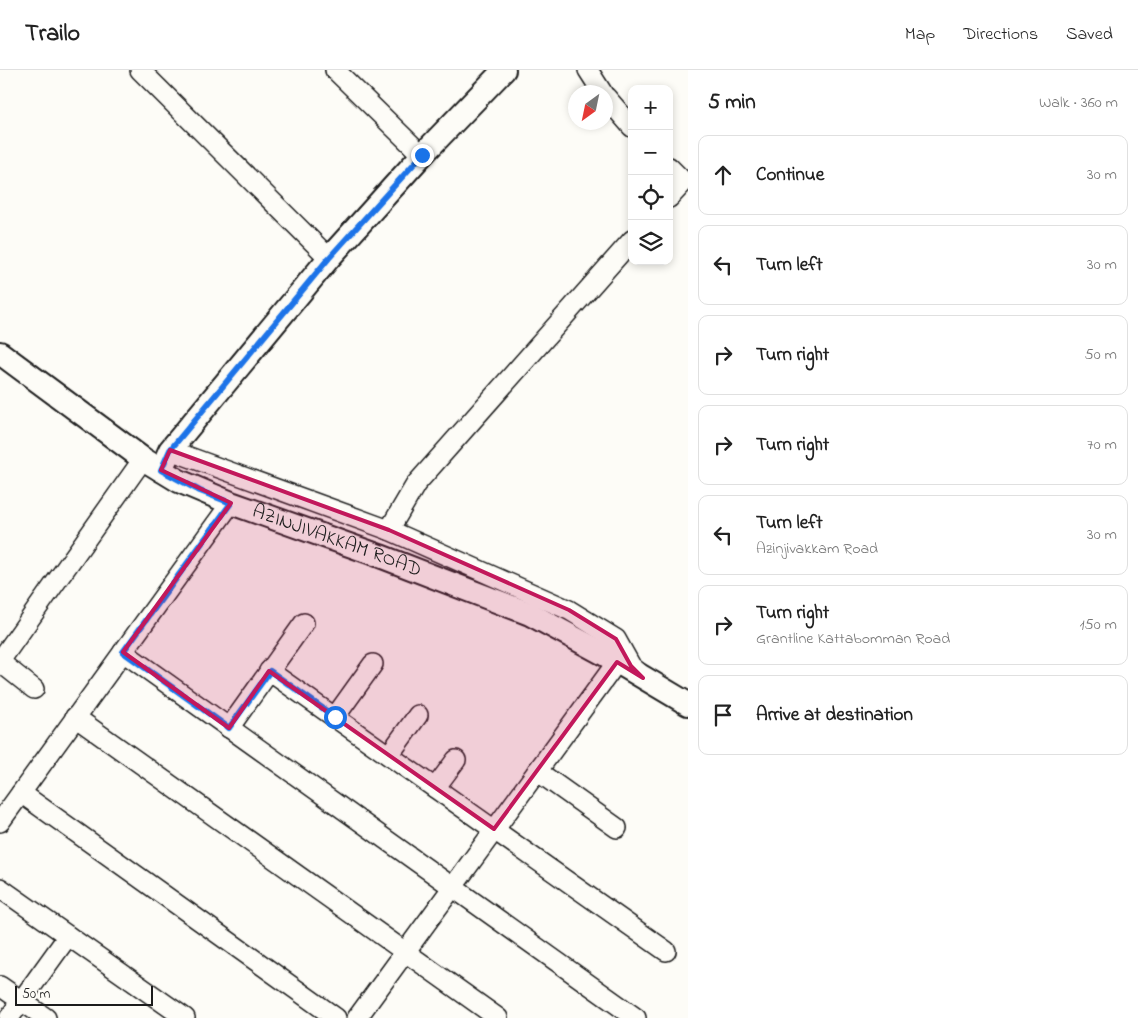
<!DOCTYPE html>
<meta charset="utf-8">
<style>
:root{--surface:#fff;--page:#f6f6f6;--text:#222;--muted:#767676;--line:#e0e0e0}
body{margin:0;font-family:"Indie Flower",sans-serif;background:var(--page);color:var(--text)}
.controls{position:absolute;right:15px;top:15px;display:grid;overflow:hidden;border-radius:10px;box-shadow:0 2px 8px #0003}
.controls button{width:45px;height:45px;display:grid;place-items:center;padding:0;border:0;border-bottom:1px solid var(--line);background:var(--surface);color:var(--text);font:25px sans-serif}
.compass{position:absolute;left:568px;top:15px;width:45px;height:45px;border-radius:50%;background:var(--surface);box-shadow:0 2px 8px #0003;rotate:213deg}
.scale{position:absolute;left:15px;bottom:12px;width:138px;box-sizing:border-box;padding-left:5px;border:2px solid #1c1c1c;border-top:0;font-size:14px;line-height:18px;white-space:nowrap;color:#1c1c1c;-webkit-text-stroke:4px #fdfcf7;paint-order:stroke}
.stop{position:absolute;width:15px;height:15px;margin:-11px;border:4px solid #1a73e8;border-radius:50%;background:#fff}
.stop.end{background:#1a73e8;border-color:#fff;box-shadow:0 1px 5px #0008}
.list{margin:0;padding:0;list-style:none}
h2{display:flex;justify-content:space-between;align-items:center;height:65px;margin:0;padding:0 20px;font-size:21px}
h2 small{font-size:16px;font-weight:400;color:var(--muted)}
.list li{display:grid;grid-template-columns:32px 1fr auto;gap:15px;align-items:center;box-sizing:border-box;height:80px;margin:0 10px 10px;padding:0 10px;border:1px solid var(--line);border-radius:10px}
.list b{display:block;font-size:19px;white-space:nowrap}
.list p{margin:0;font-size:16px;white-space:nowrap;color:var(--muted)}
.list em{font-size:16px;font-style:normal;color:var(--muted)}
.icon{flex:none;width:28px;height:28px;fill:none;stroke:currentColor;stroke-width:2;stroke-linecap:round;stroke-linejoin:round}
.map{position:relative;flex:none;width:688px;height:948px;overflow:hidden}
header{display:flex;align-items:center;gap:30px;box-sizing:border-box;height:70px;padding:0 25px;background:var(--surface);border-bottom:1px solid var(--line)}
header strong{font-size:24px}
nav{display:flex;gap:28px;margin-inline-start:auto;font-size:18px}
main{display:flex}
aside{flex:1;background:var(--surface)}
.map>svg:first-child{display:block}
</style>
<header>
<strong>Trailo</strong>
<nav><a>Map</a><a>Directions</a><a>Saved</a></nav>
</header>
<main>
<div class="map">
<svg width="688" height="948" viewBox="0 0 688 948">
<rect width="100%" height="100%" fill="#fdfcf7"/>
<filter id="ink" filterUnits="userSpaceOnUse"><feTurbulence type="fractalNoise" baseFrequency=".02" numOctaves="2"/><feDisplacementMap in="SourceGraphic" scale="10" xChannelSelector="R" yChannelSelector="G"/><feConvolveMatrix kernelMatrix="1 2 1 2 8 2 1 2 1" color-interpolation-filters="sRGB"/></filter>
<g filter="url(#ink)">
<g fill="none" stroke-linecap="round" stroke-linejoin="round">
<defs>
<g id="minor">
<polyline points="140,0 329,188"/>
<polyline points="335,0 422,85"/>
<polyline points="588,0 602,22"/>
<polyline points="606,27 632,57"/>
<polyline points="669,97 684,112 669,128"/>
<polyline points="170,380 389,460 569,540 616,569 631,596 639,603"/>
<polyline points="389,460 416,414 632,170"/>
<polyline points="123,582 636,948"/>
<polyline points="0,591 143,389"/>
<polyline points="0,592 34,619"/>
<polyline points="269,601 666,881"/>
<polyline points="75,647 498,948"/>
<polyline points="335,647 373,594"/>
<polyline points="229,658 304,553"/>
<polyline points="389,685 418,645"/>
<polyline points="537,701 617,758"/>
<polyline points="435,718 456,690"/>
<polyline points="21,723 336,948"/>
<polyline points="0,752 231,433"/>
<polyline points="0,818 185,948"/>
<polyline points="0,916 46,948"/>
<polyline points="9,948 68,866"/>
<polyline points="357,948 617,592"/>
</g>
<g id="tertiary">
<path id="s1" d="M0,283L143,389L179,411L231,433L380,486L530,544L604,584L688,634"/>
<polyline points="161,400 170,380 329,188 422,85 504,0"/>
</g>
</defs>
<!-- minor casing -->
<use href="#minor" stroke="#1c1c1c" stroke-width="22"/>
<!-- tertiary casing -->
<use href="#tertiary" stroke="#1c1c1c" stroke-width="26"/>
<!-- minor -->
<use href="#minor" stroke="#fdfcf7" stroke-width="19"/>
<!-- tertiary -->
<use href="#tertiary" stroke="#fdfcf7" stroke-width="22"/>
</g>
</g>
<g fill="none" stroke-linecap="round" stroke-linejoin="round" filter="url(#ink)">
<!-- route -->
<polyline stroke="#1a73e8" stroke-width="6" points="335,647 270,601 229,658 123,582 231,433 200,421 161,400 170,380 329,188 422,85"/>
</g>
<!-- marked area -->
<path fill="#c2185b" fill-opacity="0.2" stroke="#c2185b" stroke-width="4" stroke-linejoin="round" d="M170,380L389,460L569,540L616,569L631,596L643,608L617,592L494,759L269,601L229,658L123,582L231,433L161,400Z"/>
<g text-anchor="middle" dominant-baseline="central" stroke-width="4" stroke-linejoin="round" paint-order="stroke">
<!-- street labels -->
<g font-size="20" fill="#1c1c1c" stroke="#fdfcf7">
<text stroke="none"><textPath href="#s1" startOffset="389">AZINJIVAKKAM ROAD</textPath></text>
</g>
</g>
</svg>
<div class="controls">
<button>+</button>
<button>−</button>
<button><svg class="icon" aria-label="locate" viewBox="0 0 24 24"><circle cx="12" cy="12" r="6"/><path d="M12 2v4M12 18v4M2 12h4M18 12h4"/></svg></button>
<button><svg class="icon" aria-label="layers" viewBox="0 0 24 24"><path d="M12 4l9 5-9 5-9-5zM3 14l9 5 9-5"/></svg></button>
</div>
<svg class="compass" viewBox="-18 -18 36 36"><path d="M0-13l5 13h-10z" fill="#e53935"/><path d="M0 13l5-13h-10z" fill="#767676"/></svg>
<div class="scale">50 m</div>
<div class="stop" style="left:335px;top:647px"></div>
<div class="stop end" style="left:422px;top:85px"></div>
</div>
<aside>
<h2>5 min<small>Walk · 360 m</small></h2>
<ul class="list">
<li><svg class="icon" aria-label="ahead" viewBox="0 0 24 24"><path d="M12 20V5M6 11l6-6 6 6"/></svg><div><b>Continue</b></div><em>30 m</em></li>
<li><svg class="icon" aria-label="left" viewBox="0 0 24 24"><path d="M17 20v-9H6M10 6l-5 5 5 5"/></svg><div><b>Turn left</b></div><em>30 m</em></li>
<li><svg class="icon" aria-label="right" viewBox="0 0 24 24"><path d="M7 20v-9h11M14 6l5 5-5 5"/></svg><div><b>Turn right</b></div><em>50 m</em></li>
<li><svg class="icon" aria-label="right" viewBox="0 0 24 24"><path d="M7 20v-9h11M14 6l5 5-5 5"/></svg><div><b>Turn right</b></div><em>70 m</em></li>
<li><svg class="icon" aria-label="left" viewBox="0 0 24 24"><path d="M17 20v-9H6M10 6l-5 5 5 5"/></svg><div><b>Turn left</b><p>Azinjivakkam Road</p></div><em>30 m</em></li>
<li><svg class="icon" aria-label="right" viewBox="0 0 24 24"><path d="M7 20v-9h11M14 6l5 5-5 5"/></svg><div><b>Turn right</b><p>Grantline Kattabomman Road</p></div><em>150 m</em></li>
<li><svg class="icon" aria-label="arrive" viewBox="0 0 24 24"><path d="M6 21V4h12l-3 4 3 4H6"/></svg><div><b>Arrive at destination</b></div></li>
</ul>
</aside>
</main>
